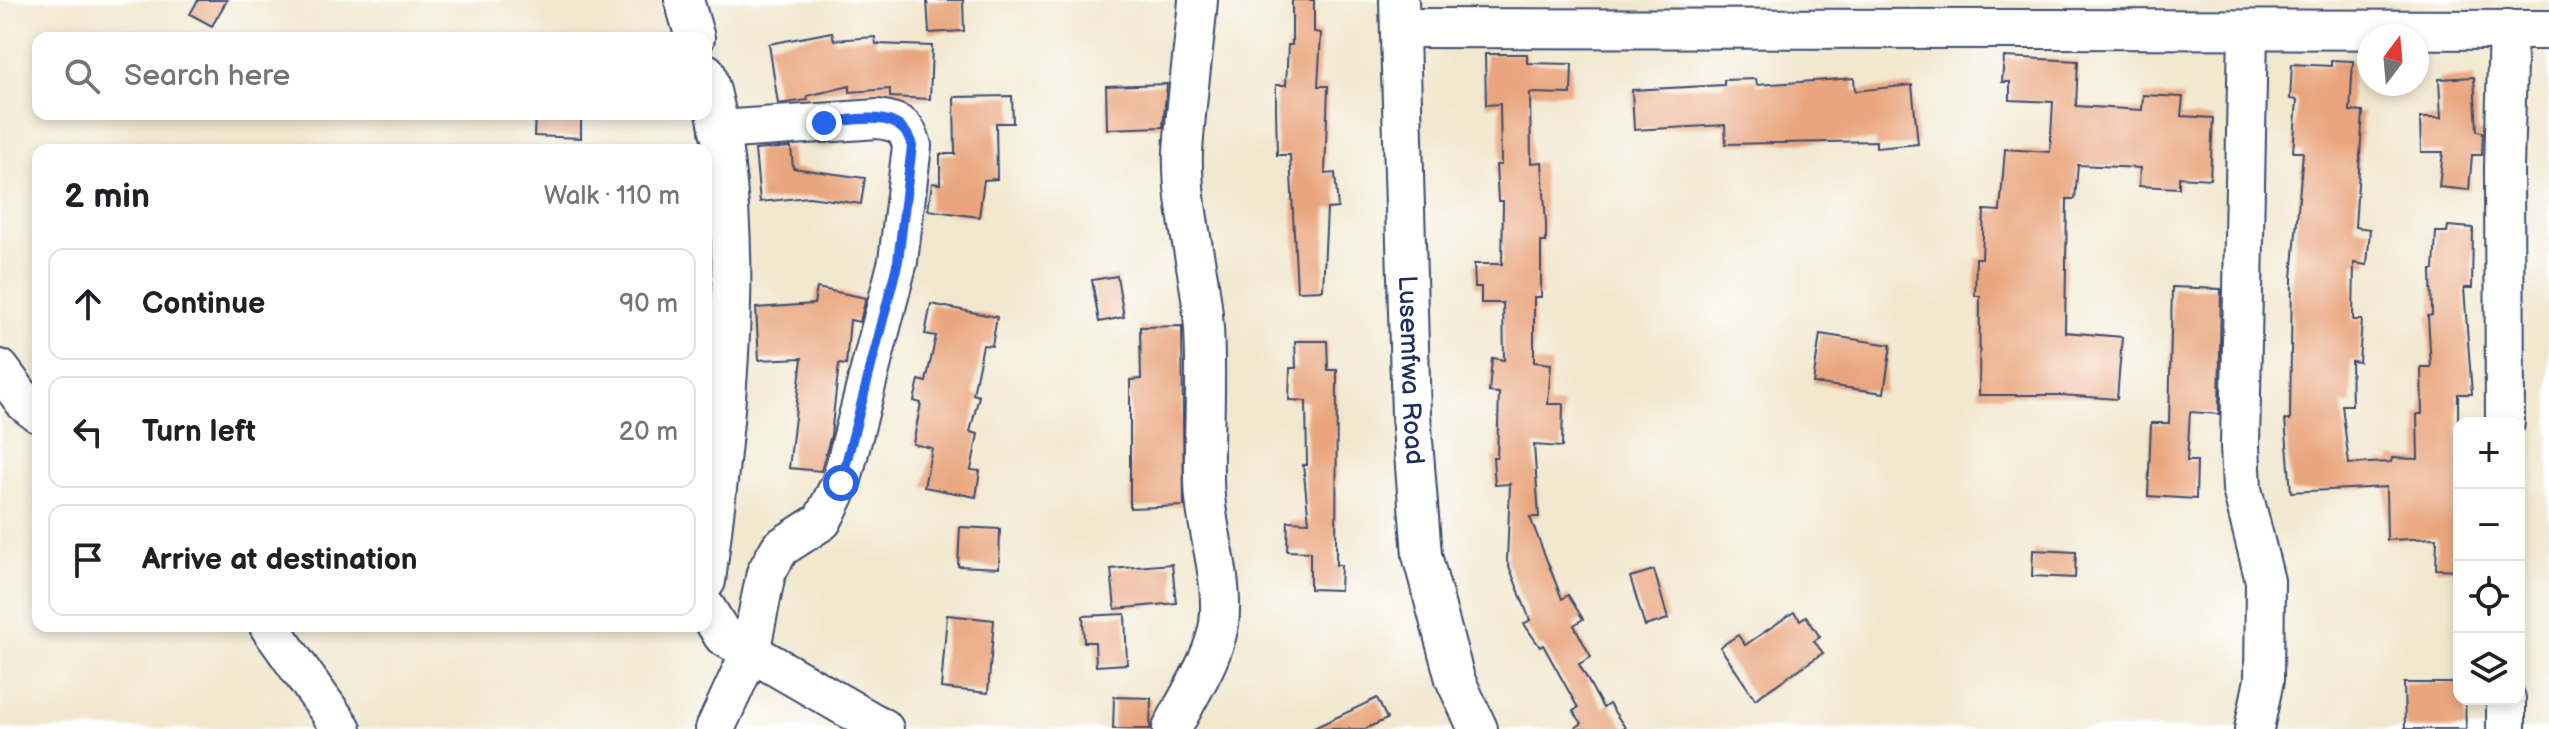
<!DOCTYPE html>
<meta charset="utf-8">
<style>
:root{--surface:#fff;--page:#f2f2f2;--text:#202124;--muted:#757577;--line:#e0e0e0}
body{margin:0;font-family:"Balsamiq Sans",sans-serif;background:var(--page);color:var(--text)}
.controls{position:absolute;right:24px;bottom:24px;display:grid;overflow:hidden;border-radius:16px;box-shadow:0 4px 12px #0003}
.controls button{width:72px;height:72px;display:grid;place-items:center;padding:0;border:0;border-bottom:2px solid var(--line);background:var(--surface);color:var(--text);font:40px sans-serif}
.compass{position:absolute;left:2357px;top:24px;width:72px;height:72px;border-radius:50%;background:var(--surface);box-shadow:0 4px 12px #0003;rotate:16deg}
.stop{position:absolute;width:24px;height:24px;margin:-18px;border:6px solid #2563eb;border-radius:50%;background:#fff}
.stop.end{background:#2563eb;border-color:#fff;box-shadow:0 2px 8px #0008}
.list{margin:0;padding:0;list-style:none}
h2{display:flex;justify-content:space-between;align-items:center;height:104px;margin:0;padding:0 32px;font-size:34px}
h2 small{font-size:26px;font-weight:400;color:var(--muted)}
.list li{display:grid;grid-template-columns:52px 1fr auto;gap:24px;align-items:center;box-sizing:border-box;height:112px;margin:0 16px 16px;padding:0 16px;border:2px solid var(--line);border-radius:16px}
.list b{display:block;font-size:30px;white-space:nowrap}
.list em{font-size:26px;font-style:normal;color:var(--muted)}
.icon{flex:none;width:44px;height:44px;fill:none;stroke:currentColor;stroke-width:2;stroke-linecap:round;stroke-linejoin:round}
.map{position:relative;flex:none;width:2549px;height:729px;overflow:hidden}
.search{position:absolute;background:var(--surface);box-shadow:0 4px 12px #0003;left:32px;top:32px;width:680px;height:88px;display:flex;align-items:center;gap:20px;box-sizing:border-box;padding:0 28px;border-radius:16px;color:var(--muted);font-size:30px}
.panel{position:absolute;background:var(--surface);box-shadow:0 4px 12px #0003;left:32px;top:144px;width:680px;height:488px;border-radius:16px}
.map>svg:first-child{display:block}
</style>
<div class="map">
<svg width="2549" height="729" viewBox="0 0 2549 729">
<rect width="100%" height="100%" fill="#fff"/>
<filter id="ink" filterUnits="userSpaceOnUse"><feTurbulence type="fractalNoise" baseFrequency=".0125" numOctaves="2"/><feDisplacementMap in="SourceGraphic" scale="16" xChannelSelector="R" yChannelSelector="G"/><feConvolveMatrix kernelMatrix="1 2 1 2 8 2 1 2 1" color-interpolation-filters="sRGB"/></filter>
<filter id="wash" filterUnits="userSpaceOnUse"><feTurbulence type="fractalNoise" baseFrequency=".006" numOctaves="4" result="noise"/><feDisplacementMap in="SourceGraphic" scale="32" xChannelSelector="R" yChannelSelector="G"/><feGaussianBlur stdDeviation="1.8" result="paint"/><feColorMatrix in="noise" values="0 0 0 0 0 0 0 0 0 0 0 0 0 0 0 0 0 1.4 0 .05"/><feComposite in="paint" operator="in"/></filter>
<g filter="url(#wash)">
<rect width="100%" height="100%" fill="#f1e7ce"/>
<g id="blocks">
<!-- building -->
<g fill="#e9a57d">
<polygon points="198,0 227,0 212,26 190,14"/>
<polygon points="927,0 963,0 964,31 929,33"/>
<polygon points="1292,0 1314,0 1314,32 1321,33 1318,86 1328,86 1325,174 1335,173 1338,208 1327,209 1323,290 1297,291 1290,155 1277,155 1276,110 1276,85 1286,85 1288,45 1292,45"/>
<polygon points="832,32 834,40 875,37 876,44 932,46 930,99 890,97 890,89 850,92 850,86 807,96 808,100 778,104 769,44"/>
<polygon points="1485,54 1527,54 1527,63 1572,64 1571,94 1530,93 1531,163 1542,162 1546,224 1546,242 1541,242 1541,297 1534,297 1534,362 1551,364 1548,404 1563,404 1562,447 1534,445 1539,517 1530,517 1562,599 1568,595 1583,619 1574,625 1591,657 1579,664 1603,708 1609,704 1626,729 1574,729 1582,723 1573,711 1578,708 1543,645 1540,647 1524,624 1530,620 1507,561 1510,484 1495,485 1493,457 1497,457 1499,393 1489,392 1492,358 1504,360 1503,303 1481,303 1481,287 1475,287 1474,264 1502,264 1503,201 1498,201 1496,165 1501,165 1500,104 1486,105"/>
<polygon points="2004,57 2078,61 2076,106 2142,110 2143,95 2183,97 2181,116 2213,118 2210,179 2179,177 2179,188 2139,186 2140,168 2078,165 2075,199 2067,199 2065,332 2122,337 2117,399 2061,395 1979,395 1980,296 1975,296 1976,258 1982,258 1984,210 2000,211 2005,149 2050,152 2053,102 2010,100 2010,82 2002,82"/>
<polygon points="2331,60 2353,61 2350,111 2363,112 2355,227 2370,229 2367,265 2354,263 2353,320 2362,320 2359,362 2351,361 2352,405 2342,405 2349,464 2391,462 2392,458 2418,459 2417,414 2422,414 2421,367 2431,367 2428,316 2432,315 2431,270 2434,270 2436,232 2447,232 2448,226 2473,228 2472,288 2464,288 2472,394 2458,394 2459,570 2436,569 2437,538 2387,540 2386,487 2291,492 2285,420 2290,420 2292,278 2303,152 2293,152 2297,100 2290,99 2292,64 2331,66"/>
<polygon points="2474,77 2477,131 2483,132 2482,155 2472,155 2469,190 2439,187 2443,152 2421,152 2420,118 2441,118 2439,79"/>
<polygon points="1854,78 1855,91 1912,85 1918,144 1876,148 1876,141 1726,144 1725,125 1634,130 1632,90 1724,85 1724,80 1756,79 1757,85"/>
<polygon points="1167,84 1163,127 1107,129 1106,86"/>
<polygon points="1012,96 1013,123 996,123 997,179 984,180 979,217 928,210 932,183 940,184 940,154 955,154 954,97"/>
<polygon points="535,114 581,114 581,138 534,136"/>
<polygon points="791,147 793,168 865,178 861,204 809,197 760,202 755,150"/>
<polygon points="1117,276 1124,317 1099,322 1092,280"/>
<polygon points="2172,287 2221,289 2219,414 2190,412 2187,461 2197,461 2196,499 2148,496 2151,423 2169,423"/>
<polygon points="817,288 866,298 860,322 850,320 846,365 839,364 831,435 821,471 789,468 802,358 759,360 756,308 814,304"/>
<polygon points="931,304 997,317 992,346 983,345 973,394 979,396 970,432 978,434 971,470 980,471 976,497 924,487 932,448 913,444 921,403 914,401 919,380 926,382 936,336 925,334"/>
<polygon points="1182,326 1184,506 1130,508 1130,380 1141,379 1140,327"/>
<polygon points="1820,334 1891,345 1884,393 1813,383"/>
<polygon points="1295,341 1327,341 1328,370 1337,370 1336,565 1341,565 1340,590 1310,589 1310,552 1287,551 1288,521 1309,522 1303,465 1307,465 1306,401 1289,400 1290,368 1296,368"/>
<polygon points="960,527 1000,529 999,568 958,566"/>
<polygon points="2033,550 2076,552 2075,578 2032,576"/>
<polygon points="1172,564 1176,603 1115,609 1111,569"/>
<polygon points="1654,570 1668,619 1645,626 1630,577"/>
<polygon points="1794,612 1800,620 1806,616 1820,637 1814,641 1823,653 1755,699 1720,647 1738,635 1745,645"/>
<polygon points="1125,614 1127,664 1096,666 1095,642 1084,642 1083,616"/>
<polygon points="947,615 994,620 988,693 941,688"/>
<polygon points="2404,683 2459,683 2459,699 2465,699 2466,729 2405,729"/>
<polygon points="1114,697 1151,698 1150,729 1113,729"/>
<polygon points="1377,698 1387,719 1365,729 1312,729"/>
</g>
</g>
</g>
<g filter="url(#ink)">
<use href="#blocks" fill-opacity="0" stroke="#3b4b6f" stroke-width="2"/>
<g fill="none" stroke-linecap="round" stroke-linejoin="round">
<defs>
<g id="minor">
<polyline points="684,0 695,38"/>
<path id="s1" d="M1399,0L1411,415L1422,555L1455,679L1478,729"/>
<polyline points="1400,28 2549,30"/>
<polyline points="2248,30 2240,445 2242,489 2265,581 2264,680 2254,729"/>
<path d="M706,73C752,226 725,424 706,581"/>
<polyline points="0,369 26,404 38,413"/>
<polyline points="2505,423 2504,167 2508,29"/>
<polyline points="706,608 723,636 884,729"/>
<polyline points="269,626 342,729"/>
<polyline points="2506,699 2506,729"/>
<path d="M715,729L750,653L766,573L780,548L822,521L841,483L898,261L912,146C907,125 898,122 878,119L719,130"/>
<path d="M1172,729C1188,695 1213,661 1219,624C1225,576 1204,527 1204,479C1203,423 1208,370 1203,315C1198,260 1181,207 1183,152C1186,101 1194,50 1198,0"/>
</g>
</defs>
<!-- minor casing -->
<use href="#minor" stroke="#3b4b6f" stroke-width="42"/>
<!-- minor -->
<use href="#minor" stroke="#fff" stroke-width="38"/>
</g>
</g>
<g fill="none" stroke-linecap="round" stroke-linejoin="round" filter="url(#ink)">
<!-- route -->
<path stroke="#2563eb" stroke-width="10" d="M824,123C856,120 902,107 912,146L898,261L841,483"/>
</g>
<g text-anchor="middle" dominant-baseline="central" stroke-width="8" stroke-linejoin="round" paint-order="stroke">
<!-- street labels -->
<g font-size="26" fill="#1b2f5e" stroke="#fff">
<text stroke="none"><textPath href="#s1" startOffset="370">Lusemfwa Road</textPath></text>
</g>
</g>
</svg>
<div class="controls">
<button>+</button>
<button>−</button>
<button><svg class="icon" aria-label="locate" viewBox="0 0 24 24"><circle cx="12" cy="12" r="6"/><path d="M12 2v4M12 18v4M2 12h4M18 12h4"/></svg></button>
<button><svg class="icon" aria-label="layers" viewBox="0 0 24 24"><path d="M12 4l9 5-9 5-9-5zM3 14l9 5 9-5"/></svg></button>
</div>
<svg class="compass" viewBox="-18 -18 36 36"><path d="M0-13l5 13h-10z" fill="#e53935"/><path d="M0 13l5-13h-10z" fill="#757577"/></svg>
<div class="stop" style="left:841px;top:483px"></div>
<div class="stop end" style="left:824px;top:123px"></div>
<div class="search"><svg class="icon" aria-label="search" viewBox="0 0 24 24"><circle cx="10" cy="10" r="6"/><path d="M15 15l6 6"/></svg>Search here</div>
<section class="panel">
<h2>2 min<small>Walk · 110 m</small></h2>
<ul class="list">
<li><svg class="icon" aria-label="ahead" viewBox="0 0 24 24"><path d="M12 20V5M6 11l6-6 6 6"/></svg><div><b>Continue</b></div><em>90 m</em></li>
<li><svg class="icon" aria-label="left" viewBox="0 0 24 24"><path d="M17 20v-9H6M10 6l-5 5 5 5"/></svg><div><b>Turn left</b></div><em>20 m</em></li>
<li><svg class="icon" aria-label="arrive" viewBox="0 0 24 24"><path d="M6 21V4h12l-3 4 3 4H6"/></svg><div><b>Arrive at destination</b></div></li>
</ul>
</section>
</div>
